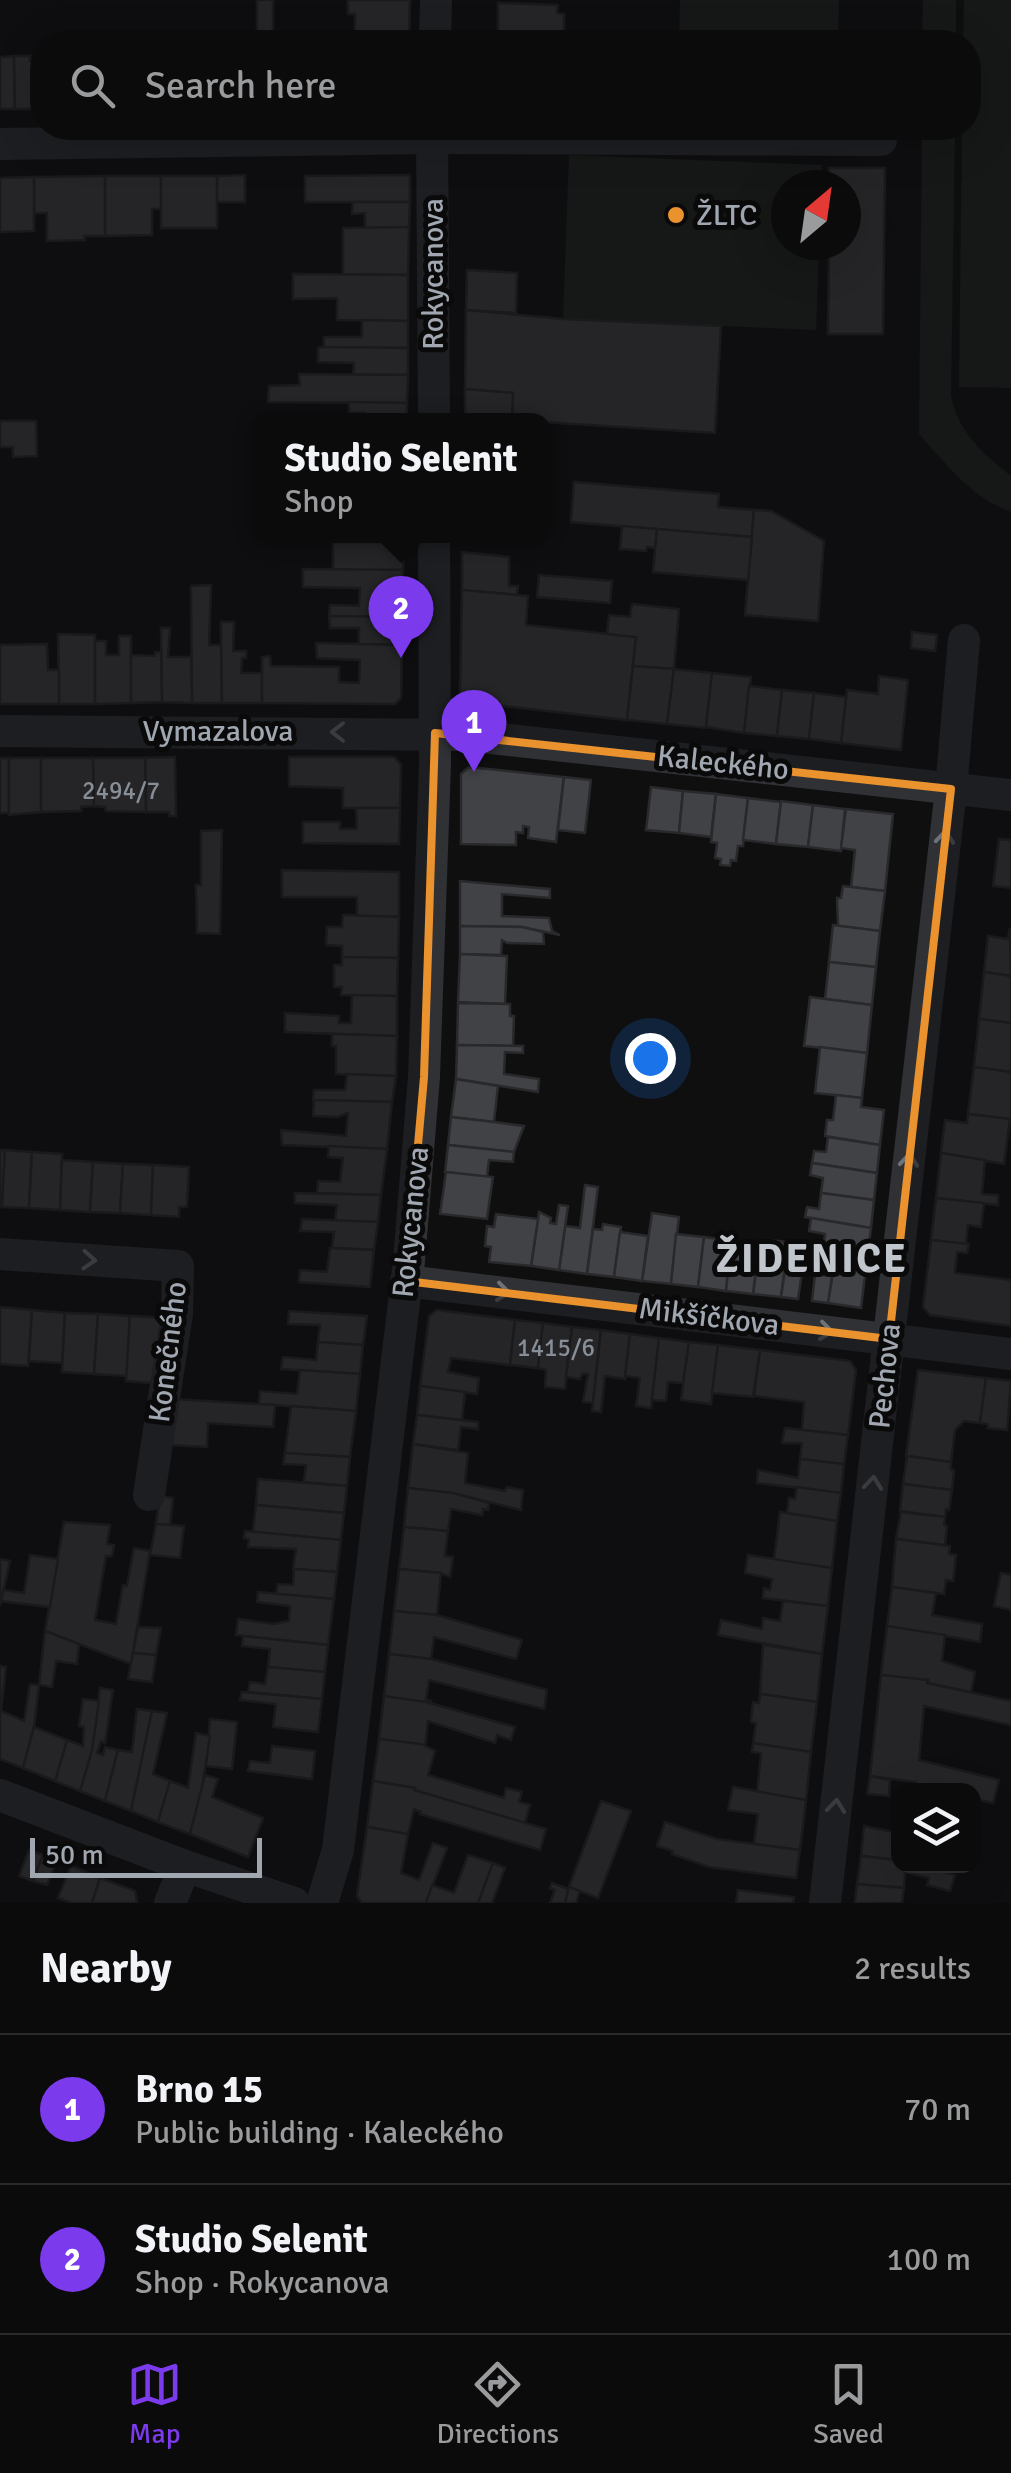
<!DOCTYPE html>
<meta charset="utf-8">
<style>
:root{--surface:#0b0b0c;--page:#19191a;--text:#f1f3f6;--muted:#9a9b9d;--line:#2b2b2d;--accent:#7c3aed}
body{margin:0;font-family:Signika,sans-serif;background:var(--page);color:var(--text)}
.controls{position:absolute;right:30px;bottom:30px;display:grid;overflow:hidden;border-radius:20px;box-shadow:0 10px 40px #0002}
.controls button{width:90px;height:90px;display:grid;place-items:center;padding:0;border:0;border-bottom:2px solid var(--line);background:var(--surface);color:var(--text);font:50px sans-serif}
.compass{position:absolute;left:771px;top:170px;width:90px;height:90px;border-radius:50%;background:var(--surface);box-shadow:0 10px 40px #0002;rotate:29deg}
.scale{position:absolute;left:30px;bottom:25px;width:232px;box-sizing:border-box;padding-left:10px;border:5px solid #a0a7b0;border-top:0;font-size:28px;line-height:35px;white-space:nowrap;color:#a0a7b0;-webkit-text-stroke:8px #0a0a0b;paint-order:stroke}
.you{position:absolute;left:650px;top:1058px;width:35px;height:35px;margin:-25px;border:8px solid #fff;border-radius:50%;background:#1a73e8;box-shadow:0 0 0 15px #1a73e833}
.badge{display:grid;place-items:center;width:65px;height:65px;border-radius:50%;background:var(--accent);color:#fff;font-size:32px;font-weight:700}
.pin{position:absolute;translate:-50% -82px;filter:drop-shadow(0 2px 5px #0008)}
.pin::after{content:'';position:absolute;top:52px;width:35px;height:30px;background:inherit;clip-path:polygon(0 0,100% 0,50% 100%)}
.popup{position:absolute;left:251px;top:413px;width:300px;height:130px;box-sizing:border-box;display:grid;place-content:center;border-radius:20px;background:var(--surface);filter:drop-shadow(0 2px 8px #0005);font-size:32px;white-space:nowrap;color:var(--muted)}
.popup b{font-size:38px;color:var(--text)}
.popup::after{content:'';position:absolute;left:50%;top:100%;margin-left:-20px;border:20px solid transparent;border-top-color:var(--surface)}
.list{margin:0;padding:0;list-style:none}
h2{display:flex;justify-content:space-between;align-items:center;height:130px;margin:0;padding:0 40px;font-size:42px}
h2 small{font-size:32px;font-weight:400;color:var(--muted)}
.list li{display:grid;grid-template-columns:65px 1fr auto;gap:30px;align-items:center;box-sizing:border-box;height:150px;padding:0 40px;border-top:2px solid var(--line)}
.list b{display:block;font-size:38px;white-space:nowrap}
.list p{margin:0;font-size:32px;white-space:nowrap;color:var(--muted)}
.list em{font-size:32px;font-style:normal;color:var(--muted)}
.icon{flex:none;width:55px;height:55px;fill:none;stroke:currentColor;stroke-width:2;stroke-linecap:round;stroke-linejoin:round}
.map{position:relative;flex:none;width:1011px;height:1903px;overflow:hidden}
.search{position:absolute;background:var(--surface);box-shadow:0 10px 40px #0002;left:30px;right:30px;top:30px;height:110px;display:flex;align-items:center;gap:25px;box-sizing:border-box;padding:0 35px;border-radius:40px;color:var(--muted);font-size:38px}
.sheet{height:430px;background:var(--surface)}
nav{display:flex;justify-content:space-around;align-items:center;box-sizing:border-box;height:140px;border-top:2px solid var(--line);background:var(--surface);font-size:28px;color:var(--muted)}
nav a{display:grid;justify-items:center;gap:5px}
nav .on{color:var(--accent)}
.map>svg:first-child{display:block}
</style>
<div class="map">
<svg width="1011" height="1903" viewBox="0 0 1011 1903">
<rect width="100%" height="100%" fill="#0f0f10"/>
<!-- green -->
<g fill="#1e241e">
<polygon points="680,0 839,0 838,42 679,42"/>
<polygon points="923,0 956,0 956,42 922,42"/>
<polygon points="964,0 1011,0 1011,388 959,387 962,128 968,128 968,42 963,42"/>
<path d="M922,128H955L951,396C958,432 983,454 1011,476V512C971,497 947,465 919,434Z"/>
<polygon points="569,155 822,165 821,185 786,185 786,245 819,245 816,330 563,319"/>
</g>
<!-- building -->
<g fill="#404246" stroke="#29292c" stroke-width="2.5">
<rect x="257" y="0" width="16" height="42"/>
<polygon points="348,0 410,0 409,42 362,42 362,33 355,33 355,14 348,14"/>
<polygon points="498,3 558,5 557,13 564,14 564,38 553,37 553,42 498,42"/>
<polygon points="14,56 15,109 0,109 0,57"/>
<polygon points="14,56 30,56 30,61 42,60 42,109 15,109"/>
<polygon points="829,168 885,168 883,334 828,334 829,245 846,245 846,185 829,185"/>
<polygon points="245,175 245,202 217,202 217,176"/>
<polygon points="410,175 410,202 305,202 305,176"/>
<polygon points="105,176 161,176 161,209 152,209 152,235 105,236"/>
<polygon points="105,176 105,236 84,236 85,240 47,241 47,213 34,213 34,177"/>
<rect x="161" y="176" width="56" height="52"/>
<polygon points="34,177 34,231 0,232 0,178"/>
<polygon points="353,202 410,202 409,227 365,228 365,213 352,214"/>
<polygon points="409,227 408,275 343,274 343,228"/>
<polygon points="467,270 517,273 516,313 466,310"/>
<polygon points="293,274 408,275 408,321 337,320 337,298 293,299"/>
<polygon points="466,310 563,319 721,326 715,433 512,420 513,393 465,389"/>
<polygon points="362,320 408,321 408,348 324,347 324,337 362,337"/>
<polygon points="324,347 408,348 408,375 353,375 354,363 318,362 318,348"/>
<polygon points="299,374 408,375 407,403 268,402 269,386 300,385"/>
<polygon points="465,389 513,393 512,420 465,420"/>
<polygon points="349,402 407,403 407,420 365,420 365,413 349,413"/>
<polygon points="0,421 36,421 37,456 13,457 13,447 0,447"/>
<polygon points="574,482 719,494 718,507 754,510 752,537 571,522"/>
<polygon points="754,510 771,511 824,541 818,621 745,615"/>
<polygon points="622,526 657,529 655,548 647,547 646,551 620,549"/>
<polygon points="657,529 752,537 748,580 653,572"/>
<rect x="352" y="536" width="52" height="6"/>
<polygon points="333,542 404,542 403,570 333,570"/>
<polygon points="462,552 509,557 509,586 518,586 517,595 462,590"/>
<polygon points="303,569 403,570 402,617 329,616 330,605 359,606 360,588 303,587"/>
<polygon points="539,575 612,581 610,603 537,597"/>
<polygon points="211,585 209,645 221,645 222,703 192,703 191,586"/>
<polygon points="462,590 528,596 526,625 636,637 627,720 469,702 460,692"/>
<polygon points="632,604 679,609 674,669 633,666 636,637 607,634 609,615 630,617"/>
<polygon points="329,616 402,617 402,645 359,644 359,628 330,628"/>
<polygon points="221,622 234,622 233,651 246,651 246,658 242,658 241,673 262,673 262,703 222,703"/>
<polygon points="161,628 170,628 168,657 191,657 192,703 162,702"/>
<polygon points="912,632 937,635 935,651 911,648"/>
<polygon points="58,634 95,635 95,704 59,704"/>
<polygon points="119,636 131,636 131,703 95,704 95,641 106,641 106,655 119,655"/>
<polygon points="316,643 402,645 401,698 395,704 262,703 262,657 270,656 271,666 339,667 339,682 359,683 360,660 317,658"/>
<polygon points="47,644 48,670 59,670 59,704 0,704 0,645"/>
<polygon points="155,652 161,652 162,702 131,703 131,655 155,656"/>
<polygon points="633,666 674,669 667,724 627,720"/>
<polygon points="674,669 712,673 706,728 667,724"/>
<polygon points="712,673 751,677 744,733 706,727"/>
<polygon points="879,676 908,680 901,750 841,743 847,690 878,694"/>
<polygon points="749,686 782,690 777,736 744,733"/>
<polygon points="782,690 814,693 809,739 777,736"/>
<polygon points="814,693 846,697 841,743 809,739"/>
<polygon points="175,757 176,816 169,816 169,812 146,812 145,758"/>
<polygon points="289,757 394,757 401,765 400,808 343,808 343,788 289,786"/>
<rect x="0" y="758" width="9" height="55"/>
<polygon points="9,758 41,758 41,812 9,815"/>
<polygon points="41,758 93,758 94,806 81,807 81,811 41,812"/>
<polygon points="93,758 145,758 146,812 106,811 105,807 94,806"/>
<polygon points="469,767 564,777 556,842 528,838 529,827 523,826 523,833 516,832 516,845 461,844 461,774"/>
<polygon points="564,777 591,780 585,833 558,830"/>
<polygon points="651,787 683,791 679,833 646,830"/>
<polygon points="683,791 716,794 711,837 679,833"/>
<polygon points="716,794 748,798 743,846 738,846 736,861 731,860 730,866 720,865 721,859 715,858 717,843 711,842"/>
<polygon points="748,798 781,802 776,844 743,840"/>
<polygon points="781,801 813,805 808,847 776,844"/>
<polygon points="813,805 845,809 841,851 808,847"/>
<polygon points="356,808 400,808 399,844 303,843 303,822 340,822 340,829 357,829"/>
<polygon points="846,809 893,814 885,891 851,887 855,850 841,848"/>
<polygon points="222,830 220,934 197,933 196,885 201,885 201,831"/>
<polygon points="999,839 1011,840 1011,888 993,886"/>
<polygon points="282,870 399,872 399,917 357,916 357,897 282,897"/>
<polygon points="460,881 550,889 550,898 502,894 502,916 549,918 552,931 560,935 522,927 460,926"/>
<polygon points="843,886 885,891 880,931 838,926 837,898 841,898"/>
<polygon points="343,915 399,917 398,958 342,957 342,946 326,945 327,927 342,927"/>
<polygon points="833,925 880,931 876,967 829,962"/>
<polygon points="460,926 522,927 543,932 544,944 507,943 502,940 501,955 460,954"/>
<polygon points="1010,928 1011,976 984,972 988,936 1008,939"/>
<polygon points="460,954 507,956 505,1004 458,1002"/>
<polygon points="342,957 398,958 397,996 341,995 342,987 334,987 334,965 342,965"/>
<polygon points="829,962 876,967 872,1005 825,999"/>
<polygon points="984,972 1011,976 1011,1023 979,1019"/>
<polygon points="352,995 397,996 397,1036 285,1032 285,1013 339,1016 339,1023 351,1023"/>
<polygon points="810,997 872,1005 867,1053 804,1046"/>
<polygon points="458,1003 510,1004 510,1016 514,1016 513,1046 457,1045"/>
<polygon points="979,1019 1011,1023 1011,1072 974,1067"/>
<polygon points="332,1034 397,1036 396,1076 336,1074 336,1046 332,1046"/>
<polygon points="457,1045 523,1046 523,1053 505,1052 504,1074 539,1079 538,1092 456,1079"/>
<polygon points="820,1047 867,1053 862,1098 815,1093"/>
<polygon points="974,1067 1011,1072 1011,1119 968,1114"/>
<polygon points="347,1074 396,1076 392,1102 313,1100 314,1090 345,1090"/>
<polygon points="456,1079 498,1086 494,1122 451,1117"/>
<polygon points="836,1095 862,1098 861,1107 884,1110 880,1145 825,1136 827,1120 833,1120"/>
<polygon points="314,1100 392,1102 387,1149 282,1145 281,1130 346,1136 348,1113 338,1117 313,1116"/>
<polygon points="968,1114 1010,1119 1004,1164 941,1153 945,1120 967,1123"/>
<polygon points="451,1117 494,1122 524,1126 514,1152 448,1145"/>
<polygon points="828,1137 880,1145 877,1173 812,1163 814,1151 826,1152"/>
<polygon points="448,1145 514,1152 513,1162 489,1160 487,1177 445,1172"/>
<polygon points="329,1146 387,1149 381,1195 317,1193 318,1181 340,1182 343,1158 328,1157"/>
<polygon points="0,1150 5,1150 2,1207 0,1206"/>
<polygon points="5,1150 32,1152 29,1208 2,1207"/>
<polygon points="32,1152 62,1154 60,1210 29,1208"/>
<polygon points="941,1153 985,1160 982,1194 998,1195 998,1205 936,1198"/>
<polygon points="62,1160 93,1162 90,1212 60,1210"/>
<polygon points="93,1162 123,1164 120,1213 90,1212"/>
<polygon points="812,1163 877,1173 874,1200 821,1193 823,1178 810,1175"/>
<polygon points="123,1164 153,1165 151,1215 120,1213"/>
<polygon points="153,1165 189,1167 187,1207 179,1207 179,1217 151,1215"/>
<polygon points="446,1172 493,1177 487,1219 440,1214"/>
<polygon points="585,1185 598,1187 587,1274 559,1270 565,1226 580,1228"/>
<polygon points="295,1193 381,1195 378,1222 335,1221 337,1205 295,1203"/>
<polygon points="821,1193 874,1200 871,1228 805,1217 807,1207 819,1209"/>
<polygon points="936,1198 984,1203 981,1227 968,1225 966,1244 931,1240"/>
<polygon points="559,1205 568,1206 559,1270 531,1266 539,1212 551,1218 550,1223 556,1224"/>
<polygon points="652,1213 679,1217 671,1284 642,1281"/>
<polygon points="496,1214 538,1219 531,1266 489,1262 491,1247 485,1246 487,1226 494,1227"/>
<polygon points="811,1218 871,1228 861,1308 828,1303 835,1260 822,1259 825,1234 809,1231"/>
<polygon points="302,1219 378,1222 374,1250 332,1248 334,1232 300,1231"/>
<polygon points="603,1224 621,1227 614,1277 587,1274 593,1229 602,1230"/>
<polygon points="620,1232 648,1236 642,1281 614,1277"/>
<polygon points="676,1234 704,1237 698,1287 671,1284"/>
<polygon points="704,1237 732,1241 726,1291 698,1287"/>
<polygon points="769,1240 788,1242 781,1297 753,1294 760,1243 768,1244"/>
<polygon points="931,1240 969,1244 967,1253 957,1252 955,1273 1011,1280 1011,1326 930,1315 923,1307"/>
<polygon points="731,1243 759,1245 753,1294 726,1291"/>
<polygon points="330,1248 374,1250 370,1287 299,1282 300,1270 327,1272"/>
<polygon points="785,1270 802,1272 798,1299 781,1297"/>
<polygon points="815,1274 832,1276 828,1303 812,1301"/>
<polygon points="0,1307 32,1310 28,1366 0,1364"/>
<polygon points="32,1310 65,1313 62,1363 29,1361"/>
<polygon points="437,1310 515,1320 510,1365 451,1358 448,1372 479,1378 477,1394 420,1386 429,1316"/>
<polygon points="289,1311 367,1316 363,1345 318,1342 320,1325 288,1324"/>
<polygon points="65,1313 98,1314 94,1374 62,1372"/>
<polygon points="98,1314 130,1316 127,1376 94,1374"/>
<polygon points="130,1316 166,1318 162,1384 126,1381"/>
<polygon points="515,1320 543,1323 538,1368 510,1365"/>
<polygon points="543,1323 572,1327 565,1389 545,1387 546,1370 538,1368"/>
<polygon points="572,1327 601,1330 593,1403 583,1402 588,1374 582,1374 580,1379 566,1377"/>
<polygon points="601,1330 630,1334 625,1379 605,1376 601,1412 592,1411"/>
<polygon points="630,1334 659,1338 651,1408 636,1406 640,1378 625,1376"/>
<polygon points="659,1338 689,1342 683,1383 668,1382 666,1401 652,1400"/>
<polygon points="318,1342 363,1345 360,1374 281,1369 283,1357 316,1360"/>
<polygon points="689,1342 718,1345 711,1404 681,1400"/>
<polygon points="718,1345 760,1350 753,1397 712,1393"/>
<polygon points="760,1350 850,1361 856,1370 848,1435 802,1430 804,1402 754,1396"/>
<polygon points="300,1370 360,1374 356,1411 259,1404 260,1391 297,1394"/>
<polygon points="918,1370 986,1378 980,1423 964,1421 955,1430 951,1462 906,1456"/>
<polygon points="986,1378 1011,1381 1007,1430 988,1428 988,1424 980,1423"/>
<polygon points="420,1386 465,1392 462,1420 417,1415"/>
<polygon points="173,1399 275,1405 273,1427 208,1423 207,1447 168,1445"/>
<polygon points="291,1406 356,1411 350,1457 285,1453"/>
<polygon points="417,1415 478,1422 478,1429 461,1427 458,1450 413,1444"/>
<polygon points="785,1428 848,1435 844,1464 800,1459 802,1443 782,1443"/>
<polygon points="413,1444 468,1453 465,1483 505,1491 507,1487 523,1490 521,1510 453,1493 408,1488"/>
<polygon points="285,1453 350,1457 347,1486 304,1482 306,1465 283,1464"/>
<polygon points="907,1456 951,1462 951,1470 954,1470 952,1490 903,1484"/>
<polygon points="800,1459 844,1464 841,1493 757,1483 758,1470 798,1478"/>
<polygon points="258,1479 347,1486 344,1513 256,1505"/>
<polygon points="903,1484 952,1490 949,1510 946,1509 945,1517 900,1511"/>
<polygon points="797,1487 841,1493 837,1521 787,1513 789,1498 795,1499"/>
<polygon points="408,1488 453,1493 489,1503 488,1510 483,1509 482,1515 451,1509 448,1531 404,1527"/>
<polygon points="160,1496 173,1498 170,1525 156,1524"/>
<polygon points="256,1505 344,1513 341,1540 253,1532"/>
<polygon points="780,1512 837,1521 832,1568 774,1560"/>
<polygon points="901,1512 945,1517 944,1525 947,1526 945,1545 896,1539"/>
<polygon points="64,1522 110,1525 107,1544 114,1545 112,1556 106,1556 95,1620 116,1624 123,1585 127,1586 134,1548 150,1551 131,1664 45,1631"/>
<polygon points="156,1524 184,1526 180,1558 150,1555"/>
<polygon points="404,1527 448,1531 445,1556 453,1557 450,1577 441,1573 399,1569"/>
<polygon points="245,1531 341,1540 337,1572 293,1569 296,1549 248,1547 249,1539 244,1538"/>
<polygon points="896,1539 950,1546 949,1554 956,1555 953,1581 946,1580 944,1594 892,1587"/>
<polygon points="30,1555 58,1559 50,1607 0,1601 3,1590 24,1593"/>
<polygon points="748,1555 832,1568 828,1606 763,1598 764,1588 770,1590 772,1579 745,1573"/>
<polygon points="0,1559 10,1561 0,1606"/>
<polygon points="294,1569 337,1572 334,1599 276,1594 278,1584 293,1585"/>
<polygon points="399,1569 441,1573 437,1615 394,1611"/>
<polygon points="1001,1573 1011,1575 1011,1610 994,1606"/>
<polygon points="892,1587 936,1593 932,1615 982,1624 980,1642 887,1626"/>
<polygon points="258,1592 334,1599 328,1645 236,1635 238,1619 274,1624 289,1621 290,1606 257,1602"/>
<polygon points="783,1601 828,1606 822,1654 718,1635 721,1620 762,1629 763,1618 780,1621"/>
<polygon points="394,1611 437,1615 522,1640 516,1659 434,1637 431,1659 389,1654"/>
<polygon points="887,1626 945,1635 942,1661 975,1672 971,1692 927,1683 928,1680 881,1675"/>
<polygon points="138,1627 161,1628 156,1655 133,1653"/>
<polygon points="45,1631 79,1644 77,1664 56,1661 52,1687 39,1685"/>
<polygon points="243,1636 328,1645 325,1672 268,1667 270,1649 242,1646"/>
<polygon points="763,1645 822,1654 817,1702 760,1694"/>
<polygon points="133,1653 156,1655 152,1682 128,1679"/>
<polygon points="389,1654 431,1659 547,1690 544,1709 429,1680 426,1700 431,1701 431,1704 384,1696"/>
<polygon points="0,1666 6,1667 1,1711 24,1721 30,1684 39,1685 34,1727 23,1768 0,1759"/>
<polygon points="268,1667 325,1672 322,1699 248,1692 250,1682 265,1684"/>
<polygon points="881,1675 928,1680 927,1683 1011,1701 1011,1725 924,1706 919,1760 999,1780 993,1803 974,1799 974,1790 940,1790 915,1785 916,1782 870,1776"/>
<polygon points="100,1688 113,1690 105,1743 101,1741 97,1753 103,1755 105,1747 118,1750 105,1801 80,1791 92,1750"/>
<polygon points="242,1692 322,1699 318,1732 273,1727 276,1704 240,1700"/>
<polygon points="760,1694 817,1702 811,1752 753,1743 756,1723 751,1722 753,1702 759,1703"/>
<polygon points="384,1696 426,1702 515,1727 511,1740 497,1735 495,1743 428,1721 425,1747 379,1739"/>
<polygon points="83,1699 99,1701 92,1750 80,1791 55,1781 67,1740 83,1746 84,1727 79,1726"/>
<polygon points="137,1709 152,1711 131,1811 105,1801 118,1750 132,1752"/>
<polygon points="152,1711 167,1713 153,1774 170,1781 158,1822 131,1811"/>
<polygon points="210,1719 237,1722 232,1769 206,1766"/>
<polygon points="34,1727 67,1740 55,1781 23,1768"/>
<polygon points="196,1733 210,1736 201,1794 190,1834 158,1822 170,1781 188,1788"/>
<polygon points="379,1739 421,1744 435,1751 428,1775 504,1798 506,1788 522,1792 519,1802 530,1805 525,1823 414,1790 415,1788 373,1781"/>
<polygon points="753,1743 811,1752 806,1800 757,1794 761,1753 752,1752"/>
<polygon points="272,1746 315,1751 312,1779 248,1771 250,1761 270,1763"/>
<polygon points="205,1775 218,1779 212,1797 263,1818 248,1857 190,1834"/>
<polygon points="870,1776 890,1780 889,1796 867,1794"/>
<polygon points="373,1781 415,1788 414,1790 546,1829 540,1850 420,1814 421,1812 414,1809 408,1834 367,1827"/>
<polygon points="733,1787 806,1800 800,1850 754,1844 758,1814 728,1810"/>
<polygon points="601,1801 631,1811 598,1898 569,1887"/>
<polygon points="665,1822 717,1839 800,1850 796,1878 709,1867 672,1854 673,1851 657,1846"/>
<polygon points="864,1826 898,1833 898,1860 861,1856"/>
<polygon points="367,1827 408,1834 401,1873 419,1880 433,1843 447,1848 426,1903 362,1903 357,1896"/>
<polygon points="29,1850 43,1855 33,1881 19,1876"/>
<polygon points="43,1855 56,1862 47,1885 33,1881"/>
<polygon points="468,1855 493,1863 478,1903 426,1903 432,1885 454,1893"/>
<polygon points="861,1856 898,1860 898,1866 922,1866 955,1875 950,1891 927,1885 929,1878 905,1872 904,1888 857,1884"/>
<polygon points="493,1863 505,1868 492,1903 478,1903"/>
<polygon points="71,1866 100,1878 92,1903 72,1903 58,1898"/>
<polygon points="100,1878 135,1891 137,1903 92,1903"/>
<polygon points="552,1883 568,1889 565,1903 550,1903 555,1890 550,1888"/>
<polygon points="857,1884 904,1888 902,1903 855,1903"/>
<polygon points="569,1887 580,1891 576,1903 565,1903"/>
<polygon points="738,1890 794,1897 793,1903 736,1903"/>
</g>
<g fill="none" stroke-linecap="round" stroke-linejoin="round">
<!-- minor -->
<g stroke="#303135" stroke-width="32">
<polyline points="435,42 436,0"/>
<polyline points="432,128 434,420"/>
<polyline points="0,144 432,138 881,140"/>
<polyline points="0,731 464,735 1011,795"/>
<polyline points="0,1254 178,1266 177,1314 149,1495"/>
<polyline points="406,1281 1011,1354"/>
<polyline points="0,1795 185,1866 294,1903"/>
<polyline points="170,1903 185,1866"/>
<polyline points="322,1903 338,1850 409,1261 424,1077 435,764 434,536"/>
<polyline points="825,1903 951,789 964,640"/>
</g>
</g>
<!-- one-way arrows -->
<defs><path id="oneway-chevron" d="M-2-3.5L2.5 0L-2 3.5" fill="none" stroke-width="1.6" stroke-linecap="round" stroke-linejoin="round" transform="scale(2.5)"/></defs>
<g stroke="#6e7279">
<use href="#oneway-chevron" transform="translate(338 732) rotate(-180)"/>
<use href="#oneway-chevron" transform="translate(945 837) rotate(-84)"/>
<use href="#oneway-chevron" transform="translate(909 1160) rotate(-84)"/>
<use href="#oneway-chevron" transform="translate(89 1260) rotate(4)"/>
<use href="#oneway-chevron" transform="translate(503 1292) rotate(7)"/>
<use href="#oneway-chevron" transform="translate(826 1331) rotate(7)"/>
<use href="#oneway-chevron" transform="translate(873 1483) rotate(-84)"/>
<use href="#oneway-chevron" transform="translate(836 1806) rotate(-84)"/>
</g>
<!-- marked area -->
<path d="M0 0H1011V1903H0ZM435,733L951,789L889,1339L406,1281L424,1077Z" fill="#0f0f10" fill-opacity=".55" fill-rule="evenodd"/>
<path fill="none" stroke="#e9922e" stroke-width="8" stroke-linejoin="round" d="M435,733L951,789L889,1339L406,1281L424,1077Z"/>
<!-- markers -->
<circle fill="#e9922e" stroke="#0a0a0b" stroke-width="4" cx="676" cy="215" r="10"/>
<g text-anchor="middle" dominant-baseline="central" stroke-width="10" stroke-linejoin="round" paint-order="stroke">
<!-- number labels -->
<g font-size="25" fill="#888e96">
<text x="121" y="790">2494/7</text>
<text x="556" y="1347">1415/6</text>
</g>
<!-- poi labels -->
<g font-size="30" fill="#a0a7b0" stroke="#0a0a0b" text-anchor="start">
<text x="696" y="215">ŽLTC</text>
</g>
<!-- street labels -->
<g font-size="30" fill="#a0a7b0" stroke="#0a0a0b">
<text transform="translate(433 274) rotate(-90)">Rokycanova</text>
<text x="218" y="731">Vymazalova</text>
<text transform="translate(723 763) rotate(6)">Kaleckého</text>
<text transform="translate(411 1222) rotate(-84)">Rokycanova</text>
<text transform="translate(709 1317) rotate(7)">Mikšíčkova</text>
<text transform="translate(168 1352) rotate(-83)">Konečného</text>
<text transform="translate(885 1376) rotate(-84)">Pechova</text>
</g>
<!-- district labels -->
<g font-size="40" font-weight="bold" letter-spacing="2.5" fill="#c1c6cd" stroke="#0a0a0b">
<text x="812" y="1259">ŽIDENICE</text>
</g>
</g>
</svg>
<div class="controls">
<button><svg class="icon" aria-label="layers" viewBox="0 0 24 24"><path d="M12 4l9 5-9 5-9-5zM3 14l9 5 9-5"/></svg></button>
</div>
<svg class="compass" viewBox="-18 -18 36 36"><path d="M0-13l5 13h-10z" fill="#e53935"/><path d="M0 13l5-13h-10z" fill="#9a9b9d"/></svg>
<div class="scale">50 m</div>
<div class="you"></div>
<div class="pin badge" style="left:474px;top:772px">1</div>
<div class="pin badge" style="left:401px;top:658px">2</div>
<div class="popup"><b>Studio Selenit</b>Shop</div>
<div class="search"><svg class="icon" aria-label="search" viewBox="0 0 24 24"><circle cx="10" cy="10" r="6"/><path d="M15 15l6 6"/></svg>Search here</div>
</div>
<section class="sheet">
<h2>Nearby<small>2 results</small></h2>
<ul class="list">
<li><span class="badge">1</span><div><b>Brno 15</b><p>Public building · Kaleckého</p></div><em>70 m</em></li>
<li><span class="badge">2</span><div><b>Studio Selenit</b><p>Shop · Rokycanova</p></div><em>100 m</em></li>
</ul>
</section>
<nav>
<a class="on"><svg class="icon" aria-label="map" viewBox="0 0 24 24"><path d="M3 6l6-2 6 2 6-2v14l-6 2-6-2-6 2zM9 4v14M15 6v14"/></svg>Map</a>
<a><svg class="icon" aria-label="directions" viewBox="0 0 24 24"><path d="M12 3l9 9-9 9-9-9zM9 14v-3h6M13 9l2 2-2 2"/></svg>Directions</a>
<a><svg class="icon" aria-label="saved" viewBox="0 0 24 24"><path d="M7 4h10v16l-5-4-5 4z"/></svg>Saved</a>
</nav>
